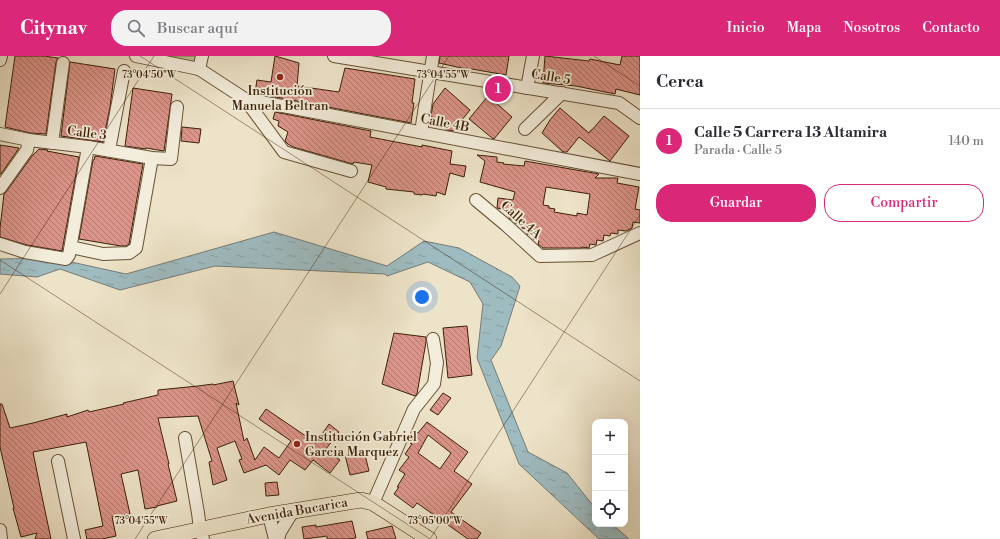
<!DOCTYPE html>
<html lang="es">
<meta charset="utf-8">
<style>
:root{--surface:#fff;--page:#f2f2f3;--text:#2b2b33;--muted:#7c7c81;--line:#e1e1e2;--accent:#db2777}
body{margin:0;font-family:"Libre Bodoni",serif;background:var(--page);color:var(--text)}
.controls{position:absolute;right:12px;bottom:12px;display:grid;overflow:hidden;border-radius:8px;box-shadow:0 4px 16px #0002}
.controls button{width:36px;height:36px;display:grid;place-items:center;padding:0;border:0;border-bottom:1px solid var(--line);background:var(--surface);color:var(--text);font:20px sans-serif}
.you{position:absolute;left:422px;top:241px;width:14px;height:14px;margin:-10px;border:3px solid #fff;border-radius:50%;background:#1a73e8;box-shadow:0 0 0 6px #1a73e833}
.badge{display:grid;place-items:center;width:26px;height:26px;border-radius:50%;background:var(--accent);color:#fff;font-size:13px;font-weight:700}
.pin{position:absolute;translate:-50% -50%;border:2px solid #fff;box-shadow:0 1px 4px #0006}
.list{margin:0;padding:0;list-style:none}
h2{display:flex;justify-content:space-between;align-items:center;height:52px;margin:0;padding:0 16px;font-size:17px}
h2 small{font-size:13px;font-weight:400;color:var(--muted)}
.list li{display:grid;grid-template-columns:26px 1fr auto;gap:12px;align-items:center;box-sizing:border-box;height:64px;padding:0 16px;border-top:1px solid var(--line)}
.list b{display:block;font-size:15px;white-space:nowrap}
.list p{margin:0;font-size:13px;white-space:nowrap;color:var(--muted)}
.list em{font-size:13px;font-style:normal;color:var(--muted)}
.actions{display:flex;gap:8px;padding:12px 16px}
.actions a{flex:1;padding:9px 0;border:1px solid var(--accent);border-radius:16px;text-align:center;font-size:14px;color:var(--accent)}
.actions .main{background:var(--accent);color:#fff}
.icon{flex:none;width:22px;height:22px;fill:none;stroke:currentColor;stroke-width:2;stroke-linecap:round;stroke-linejoin:round}
.map{position:relative;flex:none;width:640px;height:483px;overflow:hidden}
header{display:flex;align-items:center;gap:24px;box-sizing:border-box;height:56px;padding:0 20px;background:var(--accent);color:#fff}
header strong{font-size:19px}
nav{display:flex;gap:22px;margin-inline-start:auto;font-size:14px}
.search{width:280px;height:36px;background:var(--page);display:flex;align-items:center;gap:10px;box-sizing:border-box;padding:0 14px;border-radius:16px;color:var(--muted);font-size:15px}
main{display:flex}
aside{flex:1;background:var(--surface)}
.map>svg:first-child{display:block}
</style>
<header>
<strong>Citynav</strong>
<div class="search"><svg class="icon" aria-label="search" viewBox="0 0 24 24"><circle cx="10" cy="10" r="6"/><path d="M15 15l6 6"/></svg>Buscar aquí</div>
<nav><a>Inicio</a><a>Mapa</a><a>Nosotros</a><a>Contacto</a></nav>
</header>
<main>
<div class="map">
<svg width="640" height="483" viewBox="0 0 640 483">
<defs>
<pattern id="forest-firs" width="22" height="20" patternUnits="userSpaceOnUse"><rect width="22" height="20" fill="#bfc192"/><path d="M5 1l3.5 6h-7zM16 11l3.5 6h-7z" fill="#a5a57c"/></pattern>
<pattern id="water-ripples" width="26" height="14" patternUnits="userSpaceOnUse"><rect width="26" height="14" fill="#9ebbc0"/><path d="M2 4q2-2 4 0t4 0M15 11q2-2 4 0t4 0" fill="none" stroke="#89a0a4"/></pattern>
<pattern id="building-back-hatch" width="6" height="6" patternUnits="userSpaceOnUse"><rect width="6" height="6" fill="#db9489"/><path d="M-1 5l2 2M0 0l6 6M5-1l2 2" fill="none" stroke="#b3786e"/></pattern>
</defs>
<rect width="100%" height="100%" fill="#ede3c8"/>
<filter id="stains"><feTurbulence type="fractalNoise" baseFrequency=".005" numOctaves="4"/><feColorMatrix values="0 0 0 0 .2 0 0 0 0 .09 0 0 0 0 .02 0 0 0 .5 -.17"/></filter>
<radialGradient id="worn" r=".72"><stop offset=".6" stop-color="#630" stop-opacity="0"/><stop offset="1" stop-color="#630" stop-opacity=".3"/></radialGradient>
<!-- forest -->
<polygon fill="url(#forest-firs)" stroke="#7e704c" points="140,0 200,0 199,13"/>
<!-- water -->
<polygon fill="url(#water-ripples)" stroke="#777d76" points="274,176 387,210 424,185 459,192 512,221 520,230 501,290 491,304 528,396 567,417 595,452 595,468 612,468 629,483 599,483 519,408 477,302 483,248 470,226 428,206 387,220 385,218 215,210 120,234 60,213 37,221 0,218 0,203 53,202 126,218"/>
<!-- building -->
<g fill="url(#building-back-hatch)" stroke="#3c1f06" fill-rule="evenodd">
<polygon points="15,0 44,0 58,2 56,6 46,78 30,77 5,71"/>
<polygon points="275,0 299,7 297,30 339,36 345,12 415,23 412,47 414,47 411,67 255,37 257,24 271,26"/>
<polygon points="440,0 509,0 506,19 466,12 466,13 439,7"/>
<polygon points="545,0 589,5 590,3 620,9 622,0 640,0 640,39 616,33 615,38 576,30 543,27"/>
<polygon points="70,6 115,13 110,51 103,86 61,80"/>
<polygon points="133,32 172,38 164,95 146,92 146,93 125,90"/>
<polygon points="445,32 470,54 453,75 447,74 431,60 433,48"/>
<polygon points="488,40 512,61 494,83 492,82 469,63"/>
<polygon points="560,52 589,77 591,74 592,74 604,60 629,80 610,105 579,81 567,96 563,96 542,77 550,64"/>
<polygon points="275,56 371,75 370,81 422,91 422,89 452,95 450,108 466,110 464,121 450,117 445,139 437,136 436,140 423,138 422,139 414,138 414,136 386,133 386,131 368,126 372,109 354,106 353,108 293,91 288,88 285,85 288,76 278,70 279,65 273,63"/>
<polygon points="182,71 201,73 199,87 181,85"/>
<polygon points="0,89 19,92 1,118 0,118"/>
<polygon points="39,93 48,94 47,95 79,101 62,195 27,189 0,181 0,172 4,138 6,136 32,100"/>
<path d="M477,99L497,101V106L504,107L503,108L524,110L525,105L599,118L595,122H618L617,127L639,131L635,153L640,154V167L633,166L632,172L626,175L618,174V178L611,177L610,180L604,179L603,185L597,184L596,189L590,188L589,192L582,191V192H543L538,188L539,185L533,183V180L527,178L528,173L522,172V169L515,167L516,164L510,163L509,161L510,155L497,152L498,142L513,144L515,136L480,126L485,105ZM546,131L590,138L587,159L577,157V160L554,156L555,153L549,152V150L543,149Z"/>
<polygon points="95,100 143,108 129,188 126,190 121,190 79,183 93,104 94,104"/>
<polygon points="467,270 472,319 448,322 443,272"/>
<polygon points="394,277 426,281 426,286 417,338 415,340 382,328"/>
<polygon points="233,325 239,349 236,347 244,385 247,382 255,404 264,391 279,402 291,385 259,363 266,353 316,387 329,368 339,376 326,393 340,404 330,417 313,404 305,414 290,404 279,419 266,409 244,417 239,404 242,403 235,385 217,392 227,424 213,429 209,406 212,405 198,360 158,362 169,408 168,408 177,445 157,450 157,451 145,453 138,414 121,418 130,458 112,461 116,480 102,483 87,483 85,474 103,470 86,386 33,396 41,436 51,483 35,483 37,477 21,481 13,452 14,452 0,391 0,348 2,348 10,372 33,367 67,358 67,361 88,354 89,356 124,348 123,347 158,339 158,334 198,330 213,328 213,329"/>
<polygon points="443,337 451,342 438,359 430,354"/>
<path d="M427,366L468,396L454,415L472,428L451,456L481,477L477,483H468L417,447L413,452L394,438L399,431H397L405,418L399,414L409,401L405,398L412,388L410,387L416,376L418,377ZM428,379L451,397L440,413L418,397Z"/>
<polygon points="364,395 369,415 350,419 345,399"/>
<polygon points="277,426 279,439 266,440 265,427"/>
<polygon points="352,465 356,482 348,483 327,483 327,480 304,483 302,471 316,469 316,471"/>
<polygon points="392,470 396,483 368,483 366,476"/>
</g>
<g fill="none" stroke-linecap="round" stroke-linejoin="round">
<defs>
<g id="minor">
<polyline points="136,0 199,13 245,43 284,96 351,115"/>
<polyline points="334,0 619,47 640,62"/>
<polyline points="0,4 1,0"/>
<polyline points="199,13 202,0"/>
<polyline points="527,32 533,0"/>
<polyline points="245,43 640,118"/>
<polyline points="525,73 562,37"/>
<polyline points="421,76 433,0"/>
<polyline points="0,78 29,84 88,91 152,102 171,103 177,51"/>
<polyline points="52,87 63,7"/>
<polyline points="109,94 124,15"/>
<polyline points="0,132 27,94 29,84"/>
<polyline points="476,144 506,169 540,200 592,199 640,177"/>
<polyline points="0,188 25,196 66,203 69,199 88,91"/>
<polyline points="71,191 103,198 129,197 136,192 152,102"/>
<polyline points="185,382 198,457 200,473 203,483"/>
<polyline points="58,405 74,483"/>
<polyline points="373,447 414,353 434,328 437,307 433,283"/>
<polyline points="269,459 275,483"/>
<polyline points="0,474 1,483"/>
<polyline points="278,483 280,476 293,455"/>
</g>
<polyline id="major" points="155,483 269,459 361,444 373,447 429,483"/>
</defs>
<!-- minor casing -->
<use href="#minor" stroke="#685036" stroke-width="14"/>
<!-- major casing -->
<use href="#major" stroke="#3c1f06" stroke-width="16"/>
<!-- minor -->
<use href="#minor" stroke="#f3eddb" stroke-width="12"/>
<!-- major -->
<use href="#major" stroke="#ede3c8" stroke-width="15"/>
</g>
<!-- ticks -->
<path fill="none" stroke="#3c1f06" stroke-width="1" stroke-opacity="0.45" d="M140,0L640,325M594,0L640,30M0,204L430,483M0,238L154,0M135,483L449,0M430,483L640,159"/>
<!-- markers -->
<g fill="#8f2418" stroke="#f3eddb" stroke-width="1.5">
<circle cx="280" cy="21" r="4"/>
<circle cx="297" cy="388" r="4"/>
</g>
<g text-anchor="middle" dominant-baseline="central" stroke-width="3.5" stroke-linejoin="round" paint-order="stroke">
<!-- street labels -->
<g font-size="13" fill="#3c1f06" stroke="#f3eddb">
<text transform="translate(551 21) rotate(9)">Calle 5</text>
<text transform="translate(445 67) rotate(11)">Calle 4B</text>
<text transform="translate(87 77) rotate(7)">Calle 3</text>
<text transform="translate(521 164) rotate(42)">Calle 4A</text>
<text transform="translate(297 455) rotate(-10)">Avenida Bucarica</text>
</g>
<!-- poi labels -->
<g font-size="13" fill="#3c1f06" stroke="#f3eddb">
<text x="280" y="35">Institución<tspan x="280" dy="15">Manuela Beltran</tspan></text>
<text x="305" y="381" text-anchor="start">Institución Gabriel<tspan x="305" dy="15">Garcia Marquez</tspan></text>
</g>
</g>
<g font-size="10" text-anchor="middle" fill="#3c1f06" stroke="#f3eddb" stroke-width="3.5" stroke-linejoin="round" paint-order="stroke">
<text x="149" y="22">73°04'50"W</text>
<text x="443" y="22">73°04'55"W</text>
<text x="141" y="468">73°04'55"W</text>
<text x="435" y="468">73°05'00"W</text>
</g>
<rect width="100%" height="100%" filter="url(#stains)"/>
<rect width="100%" height="100%" fill="url(#worn)"/>
</svg>
<div class="controls">
<button>+</button>
<button>−</button>
<button><svg class="icon" aria-label="locate" viewBox="0 0 24 24"><circle cx="12" cy="12" r="6"/><path d="M12 2v4M12 18v4M2 12h4M18 12h4"/></svg></button>
</div>
<div class="you"></div>
<div class="pin badge" style="left:498px;top:33px">1</div>
</div>
<aside>
<h2>Cerca<small></small></h2>
<ul class="list">
<li><span class="badge">1</span><div><b>Calle 5 Carrera 13 Altamira</b><p>Parada · Calle 5</p></div><em>140 m</em></li>
</ul>
<div class="actions"><a class="main">Guardar</a><a>Compartir</a></div>
</aside>
</main>
